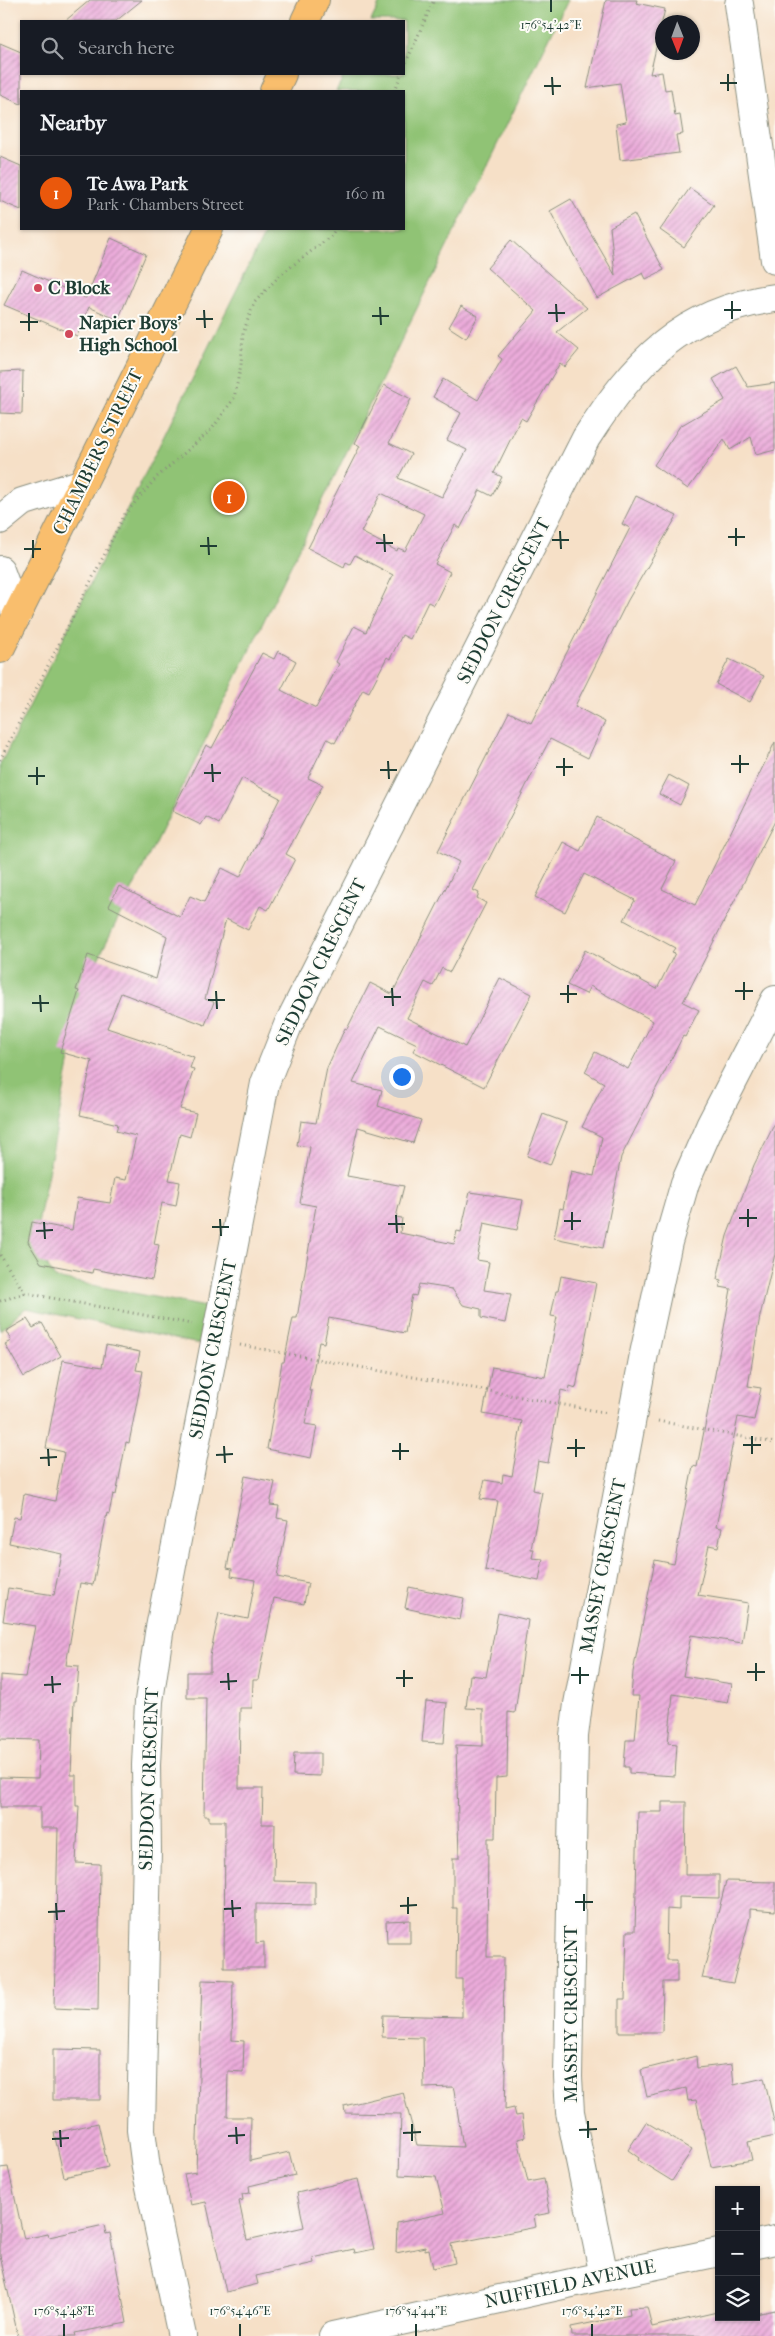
<!DOCTYPE html>
<meta charset="utf-8">
<style>
:root{--surface:#171b24;--page:#242831;--text:#f1f3f6;--muted:#9ea1a6;--line:#363941;--accent:#ea580c}
body{margin:0;font-family:"IM FELL French Canon",serif;background:var(--page);color:var(--text)}
.controls{position:absolute;right:15px;bottom:15px;display:grid;overflow:hidden;border-radius:0px;box-shadow:0 1px 4px #0004}
.controls button{width:45px;height:45px;display:grid;place-items:center;padding:0;border:0;border-bottom:1px solid var(--line);background:var(--surface);color:var(--text);font:25px sans-serif}
.compass{position:absolute;left:655px;top:15px;width:45px;height:45px;border-radius:50%;background:var(--surface);box-shadow:0 1px 4px #0004;rotate:179deg}
.you{position:absolute;left:401px;top:1076px;width:18px;height:18px;margin:-12px;border:4px solid #fff;border-radius:50%;background:#1a73e8;box-shadow:0 0 0 8px #1a73e833}
.badge{display:grid;place-items:center;width:32px;height:32px;border-radius:50%;background:var(--accent);color:#fff;font-size:16px;font-weight:700}
.pin{position:absolute;translate:-50% -50%;border:2px solid #fff;box-shadow:0 1px 5px #0006}
.list{margin:0;padding:0;list-style:none}
h2{display:flex;justify-content:space-between;align-items:center;height:65px;margin:0;padding:0 20px;font-size:21px}
h2 small{font-size:16px;font-weight:400;color:var(--muted)}
.list li{display:grid;grid-template-columns:32px 1fr auto;gap:15px;align-items:center;box-sizing:border-box;height:75px;padding:0 20px;border-top:1px solid var(--line)}
.list b{display:block;font-size:19px;white-space:nowrap}
.list p{margin:0;font-size:16px;white-space:nowrap;color:var(--muted)}
.list em{font-size:16px;font-style:normal;color:var(--muted)}
.icon{flex:none;width:28px;height:28px;fill:none;stroke:currentColor;stroke-width:2;stroke-linecap:round;stroke-linejoin:round}
.map{position:relative;flex:none;width:775px;height:2336px;overflow:hidden}
.search{position:absolute;background:var(--surface);box-shadow:0 1px 4px #0004;left:20px;top:20px;width:385px;height:55px;display:flex;align-items:center;gap:12px;box-sizing:border-box;padding:0 18px;border-radius:0px;color:var(--muted);font-size:19px}
.panel{position:absolute;background:var(--surface);box-shadow:0 1px 4px #0004;left:20px;top:90px;width:385px;height:140px;border-radius:0px}
.map>svg:first-child{display:block}
</style>
<div class="map">
<svg width="775" height="2336" viewBox="0 0 775 2336">
<defs>
<pattern id="building-hatch" width="6" height="6" patternUnits="userSpaceOnUse" patternTransform="scale(1.25)"><rect width="6" height="6" fill="#ecacdb"/><path d="M-1 1l2-2M0 6l6-6M5 7l2-2" fill="none" stroke="#bf8db2"/></pattern>
</defs>
<rect width="100%" height="100%" fill="#fdfcf7"/>
<filter id="ink" filterUnits="userSpaceOnUse"><feTurbulence type="fractalNoise" baseFrequency=".02" numOctaves="2"/><feDisplacementMap in="SourceGraphic" scale="10" xChannelSelector="R" yChannelSelector="G"/><feConvolveMatrix kernelMatrix="1 2 1 2 8 2 1 2 1" color-interpolation-filters="sRGB"/></filter>
<filter id="wash" filterUnits="userSpaceOnUse"><feTurbulence type="fractalNoise" baseFrequency=".0096" numOctaves="4" result="noise"/><feDisplacementMap in="SourceGraphic" scale="20" xChannelSelector="R" yChannelSelector="G"/><feGaussianBlur stdDeviation="1.12" result="paint"/><feColorMatrix in="noise" values="0 0 0 0 0 0 0 0 0 0 0 0 0 0 0 0 0 1.4 0 .05"/><feComposite in="paint" operator="in"/></filter>
<g filter="url(#wash)">
<rect width="100%" height="100%" fill="#f6e0c7"/>
<!-- green -->
<polygon fill="#90c374" stroke="#588054" points="381,0 568,0 84,988 34,1245 55,1278 206,1307 199,1344 26,1308 0,1330 0,765 267,229 404,229 404,91 336,91 345,74 404,74 404,21 371,21"/>
<g id="blocks">
<!-- building -->
<g fill="url(#building-hatch)" fill-rule="evenodd">
<polygon points="90,0 142,0 116,21 65,21"/>
<polygon points="606,0 637,0 636,3 665,9 650,74 662,72 665,90 671,89 675,116 680,115 683,134 676,135 679,153 620,160 616,124 626,122 620,83 587,88"/>
<polygon points="0,43 21,52 21,104 0,95"/>
<polygon points="0,157 21,166 21,210 0,201"/>
<polygon points="690,188 714,205 684,247 660,230"/>
<polygon points="571,199 615,275 610,227 634,214 664,270 646,279 643,273 597,298 550,211"/>
<polygon points="111,238 146,254 118,320 89,307 77,336 4,305 22,270 86,298"/>
<path d="M511,240L587,308L557,332L579,350L565,367L560,363L526,421L521,418L494,473L502,477L492,496L480,490L460,529L455,525L435,564L450,572L434,605L428,602L410,639L402,635L390,659L387,657L369,692L363,689L335,743L327,739L308,778L323,785L286,854L295,859L268,910L260,906L248,930L226,919L205,999L214,1002L205,1025L121,993L107,1028L194,1057L190,1068L194,1069L180,1109L196,1113L190,1137L180,1134L169,1180L180,1182L176,1206L162,1203L154,1244L159,1245L152,1280L93,1269L92,1273L41,1263L28,1242L32,1222L72,1230L77,1198L110,1203L115,1178L126,1180L136,1136L116,1131L118,1124L80,1115L92,1061L60,1052L79,991L76,990L88,955L156,979L167,936L109,906L119,886L180,917L190,896L204,902L222,868L240,877L280,798L242,778L219,824L206,817L201,825L172,811L206,745L212,748L262,653L274,659L278,651L296,661L281,690L316,708L339,664L336,662L354,626L366,632L393,575L355,555L350,564L346,562L344,567L308,548L360,446L355,443L384,385L411,399L389,443L411,454L398,478L442,497L467,450L447,440L461,413L433,397L443,379L478,400L502,359L498,356L536,311L487,268ZM381,493L424,514L405,551L398,548L397,551L361,532Z"/>
<polygon points="461,306 478,316 466,338 449,327"/>
<polygon points="736,366 748,387 775,383 775,450 756,455 751,437 730,450 724,439 688,489 654,465 680,426 725,400 713,379"/>
<polygon points="23,371 22,414 0,413 0,372"/>
<polygon points="636,496 677,516 628,600 575,706 605,722 588,758 550,739 473,890 479,893 477,898 486,903 458,957 450,972 442,968 433,986 425,982 407,1018 465,1047 500,978 532,994 484,1087 413,1051 417,1044 380,1026 353,1083 382,1090 378,1106 421,1120 413,1143 358,1127 347,1176 404,1186 396,1217 402,1218 400,1233 454,1244 457,1231 461,1232 470,1192 523,1200 517,1230 484,1223 477,1260 489,1262 484,1290 511,1294 505,1323 481,1318 481,1309 463,1305 452,1289 419,1284 416,1296 412,1295 405,1333 329,1318 324,1343 319,1342 309,1391 312,1391 305,1424 317,1426 311,1458 267,1449 282,1362 284,1362 293,1318 297,1318 316,1206 300,1203 310,1147 297,1145 301,1121 316,1123 327,1068 345,1028 347,1029 370,983 392,994 459,862 438,851 509,712 531,723 630,528 622,524"/>
<polygon points="729,659 764,676 750,702 716,684"/>
<polygon points="775,742 775,821 683,1002 699,1010 685,1037 683,1036 621,1157 603,1248 554,1238 560,1208 563,1209 571,1171 594,1176 602,1137 582,1127 604,1083 585,1072 595,1052 628,1069 653,1021 590,986 586,994 567,985 585,950 657,989 675,953 672,952 675,948 624,920 635,900 584,874 565,912 535,897 563,842 580,851 597,817 623,831 622,833 676,861 662,889 695,905"/>
<polygon points="669,775 689,786 680,805 659,794"/>
<polygon points="543,1114 567,1123 550,1165 527,1156"/>
<polygon points="775,1123 775,1254 760,1316 748,1386 761,1388 754,1420 738,1417 716,1527 722,1528 718,1547 709,1545 698,1595 748,1603 742,1643 691,1635 683,1676 732,1684 728,1703 673,1694 668,1743 677,1744 675,1776 629,1773 629,1767 624,1767 626,1740 635,1740 639,1696 631,1696 633,1672 655,1560 674,1564 693,1466 697,1467 724,1328 731,1289 720,1287 721,1280 717,1279 727,1236 754,1165"/>
<polygon points="561,1276 596,1283 576,1388 570,1386 569,1392 561,1390 548,1463 538,1461 533,1490 542,1492 531,1549 534,1549 532,1558 543,1559 539,1581 485,1570 498,1501 480,1499 485,1480 502,1483 503,1474 512,1476 522,1421 483,1414 492,1367 545,1377 557,1317 551,1316 556,1291 558,1291"/>
<polygon points="27,1319 33,1328 42,1323 61,1356 24,1377 5,1344 11,1341 6,1331"/>
<polygon points="106,1345 140,1352 136,1370 143,1371 129,1443 126,1442 116,1495 113,1494 109,1514 107,1513 93,1585 80,1583 66,1665 79,1666 76,1701 74,1701 71,1775 76,1775 76,1806 79,1806 76,1863 100,1864 98,2010 54,2008 58,1828 40,1828 40,1807 0,1807 0,1777 38,1778 39,1740 0,1739 0,1675 25,1677 35,1626 3,1621 8,1588 54,1595 62,1554 9,1543 14,1517 20,1518 24,1494 55,1501 64,1452 46,1448 63,1360 102,1367"/>
<polygon points="245,1476 275,1482 270,1505 279,1506 277,1518 288,1520 277,1577 308,1583 304,1604 274,1598 258,1680 253,1680 252,1708 240,1708 239,1788 263,1788 262,1824 275,1824 274,1881 315,1882 315,1905 256,1904 256,1943 264,1942 264,1968 224,1968 225,1821 209,1821 209,1816 204,1816 206,1698 187,1698 187,1672 210,1672 210,1656 219,1613 248,1619 255,1580 231,1576 232,1569 227,1568"/>
<polygon points="409,1587 464,1598 460,1620 405,1608"/>
<polygon points="498,1613 528,1620 515,1713 508,1712 507,1777 496,1778 495,1838 488,1838 487,1957 504,1957 503,2059 506,2072 505,2110 514,2108 516,2116 522,2115 525,2137 518,2139 528,2182 544,2179 550,2213 534,2216 536,2227 451,2244 455,2263 433,2268 429,2249 425,2250 425,2247 396,2253 397,2223 445,2213 436,2177 399,2175 401,2114 345,2113 344,2106 403,2092 417,2145 463,2147 454,2090 453,2087 424,2088 423,2038 382,2037 383,2015 462,2017 462,1979 456,1979 457,1908 453,1908 453,1858 459,1858 456,1745 483,1746 483,1709 466,1708 470,1675 486,1677"/>
<polygon points="426,1701 447,1703 444,1743 422,1742"/>
<polygon points="294,1753 320,1753 320,1776 293,1775"/>
<polygon points="662,1802 686,1802 685,1875 719,1875 719,1898 679,1897 679,1910 667,1909 666,1960 677,1960 677,1982 663,1982 662,2032 619,2032 619,1999 625,1999 627,1931 635,1931 638,1812 662,1812"/>
<polygon points="726,1881 775,1882 775,1911 750,1909 750,1917 733,1983 702,1978"/>
<polygon points="410,1920 410,1943 387,1943 386,1921"/>
<polygon points="202,1980 233,1981 232,2040 244,2041 243,2072 228,2071 227,2117 251,2117 250,2161 289,2152 295,2175 249,2186 250,2193 242,2194 243,2200 239,2201 247,2240 304,2227 297,2193 358,2179 374,2249 355,2253 354,2249 313,2258 314,2263 256,2276 258,2284 226,2292 206,2202 191,2205 184,2174 196,2172"/>
<polygon points="53,2049 100,2050 100,2100 53,2100"/>
<polygon points="696,2056 697,2068 732,2064 734,2085 764,2078 775,2126 775,2136 748,2142 752,2160 711,2167 696,2100 688,2101 686,2088 647,2097 641,2070"/>
<polygon points="646,2122 692,2150 672,2181 638,2160 639,2158 628,2150"/>
<polygon points="98,2123 108,2167 64,2177 54,2133"/>
<polygon points="8,2167 24,2239 48,2234 49,2237 104,2225 106,2234 110,2233 127,2323 75,2333 76,2336 18,2336 0,2256 0,2168"/>
<polygon points="647,2307 652,2327 717,2312 718,2317 756,2317 756,2314 775,2310 775,2336 572,2336 571,2327 630,2315 629,2308"/>
</g>
</g>
</g>
<g filter="url(#ink)">
<use href="#blocks" fill-opacity="0" stroke="#8a8e7e" stroke-width="1"/>
<g fill="none" stroke-linecap="round" stroke-linejoin="round">
<defs>
<g id="minor">
<polyline points="739,4 775,260"/>
<polyline points="0,520 22,502 83,483"/>
<polyline points="0,570 17,616"/>
<polyline points="756,2244 775,2240"/>
<polyline points="604,2276 570,2112 568,2077 574,1736 578,1704 644,1354 668,1242 685,1183 710,1126 775,1000"/>
<path d="M182,2336L146,2168L141,2130L147,1851L146,1765L149,1701L159,1633L265,1083L288,1025L329,944L586,438C635,362 681,311 775,298"/>
<polyline points="333,2336 585,2280 719,2252"/>
</g>
<g id="major">
<polyline points="305,21 315,0"/>
<polyline points="274,91 282,74"/>
<polyline points="0,649 209,229"/>
</g>
</defs>
<!-- minor casing -->
<use href="#minor" stroke="#8a8e7e" stroke-width="30"/>
<!-- major casing -->
<use href="#major" stroke="#8a8e7e" stroke-width="30"/>
<!-- path -->
<g stroke="#8a8e7e" stroke-width="3" stroke-dasharray="1 4" stroke-linecap="butt">
<polyline points="404,67 434,0"/>
<polyline points="395,91 401,74"/>
<polyline points="0,760 125,514 157,477 212,429 234,398 241,365 243,333 254,303 279,276 331,236 336,229"/>
<polyline points="0,1255 25,1293 192,1324"/>
<polyline points="0,1301 25,1293"/>
<polyline points="240,1345 608,1413"/>
<polyline points="658,1421 775,1443"/>
</g>
<!-- minor -->
<use href="#minor" stroke="#fff" stroke-width="28"/>
<!-- major -->
<use href="#major" stroke="#f9be6d" stroke-width="28"/>
</g>
</g>
<!-- ticks -->
<path fill="none" stroke="#1f3d34" stroke-width="2" d="M551,0V12M728,74V91M552,77L553,95M720,83H737M544,86H561M732,301V319M556,304L557,322M380,307L381,325M204,310L205,328M724,310H741M29,313V331M548,313H565M372,316H389M196,319H213M20,322H38M736,528V546M560,531L561,549M384,534L385,552M208,537L209,555M728,537H745M33,540V558M552,540H569M376,543H393M200,546H217M24,549H41M740,755V773M564,758V776M388,761L389,779M212,764L213,782M731,764H749M37,767V785M556,767H573M380,770H397M204,773H221M28,776H45M744,982V1000M568,985V1003M392,988L393,1006M216,991L217,1009M735,991H753M560,994H577M40,995L41,1012M384,997H401M208,1000H225M32,1003H49M748,1209V1227M572,1212V1230M396,1215L397,1233M739,1218H757M220,1219L221,1236M564,1221H581M44,1222L45,1239M388,1224H405M212,1227H229M36,1231L53,1230M752,1436V1454M576,1439V1457M400,1443V1460M743,1445H761M224,1446L225,1463M567,1448H585M48,1449L49,1466M392,1451H409M216,1455L233,1454M40,1458L57,1457M756,1663V1681M580,1667V1684M404,1670V1687M747,1672H765M228,1673L229,1690M571,1675H589M52,1676L53,1693M396,1678H413M220,1682L237,1681M44,1685L61,1684M584,1894V1911M408,1897V1914M232,1900L233,1917M575,1902H593M56,1903L57,1920M400,1906L417,1905M224,1909L241,1908M48,1912L65,1911M588,2121V2138M412,2124V2141M236,2127L237,2144M60,2130L61,2147M579,2130L597,2129M403,2133L421,2132M228,2136L245,2135M52,2139L69,2138M64,2324V2336M240,2324V2336M416,2324V2336M592,2324V2336"/>
<!-- markers -->
<g fill="#d1495b" stroke="#fdfcf7" stroke-width="2">
<circle cx="38" cy="288" r="5"/>
<circle cx="69" cy="334" r="5"/>
</g>
<g text-anchor="middle" dominant-baseline="central" stroke-width="4" stroke-linejoin="round" paint-order="stroke">
<!-- poi labels -->
<g font-size="19" font-weight="bold" fill="#1f3d34" stroke="#fdfcf7" text-anchor="start">
<text x="48" y="288">C Block</text>
<text x="79" y="323">Napier Boys'<tspan x="79" dy="22">High School</tspan></text>
</g>
<!-- street labels -->
<g font-size="19" fill="#1f3d34" stroke="#fdfcf7">
<text transform="translate(98 452) rotate(-64)">CHAMBERS STREET</text>
<text transform="translate(504 601) rotate(-63)">SEDDON CRESCENT</text>
<text transform="translate(321 962) rotate(-64)">SEDDON CRESCENT</text>
<text transform="translate(213 1349) rotate(-79)">SEDDON CRESCENT</text>
<text transform="translate(603 1566) rotate(-79)">MASSEY CRESCENT</text>
<text transform="translate(149 1779) rotate(-88)">SEDDON CRESCENT</text>
<text transform="translate(571 2014) rotate(-90)">MASSEY CRESCENT</text>
<text transform="translate(570 2284) rotate(-12)">NUFFIELD AVENUE</text>
</g>
</g>
<g font-size="12" text-anchor="middle" fill="#1f3d34" stroke="#fdfcf7" stroke-width="4" stroke-linejoin="round" paint-order="stroke">
<text x="551" y="29">176°54'42"E</text>
<text x="64" y="2315">176°54'48"E</text>
<text x="240" y="2315">176°54'46"E</text>
<text x="416" y="2315">176°54'44"E</text>
<text x="592" y="2315">176°54'42"E</text>
</g>
</svg>
<div class="controls">
<button>+</button>
<button>−</button>
<button><svg class="icon" aria-label="layers" viewBox="0 0 24 24"><path d="M12 4l9 5-9 5-9-5zM3 14l9 5 9-5"/></svg></button>
</div>
<svg class="compass" viewBox="-18 -18 36 36"><path d="M0-13l5 13h-10z" fill="#e53935"/><path d="M0 13l5-13h-10z" fill="#9ea1a6"/></svg>
<div class="you"></div>
<div class="pin badge" style="left:229px;top:497px">1</div>
<div class="search"><svg class="icon" aria-label="search" viewBox="0 0 24 24"><circle cx="10" cy="10" r="6"/><path d="M15 15l6 6"/></svg>Search here</div>
<section class="panel">
<h2>Nearby<small></small></h2>
<ul class="list">
<li><span class="badge">1</span><div><b>Te Awa Park</b><p>Park · Chambers Street</p></div><em>160 m</em></li>
</ul>
</section>
</div>
